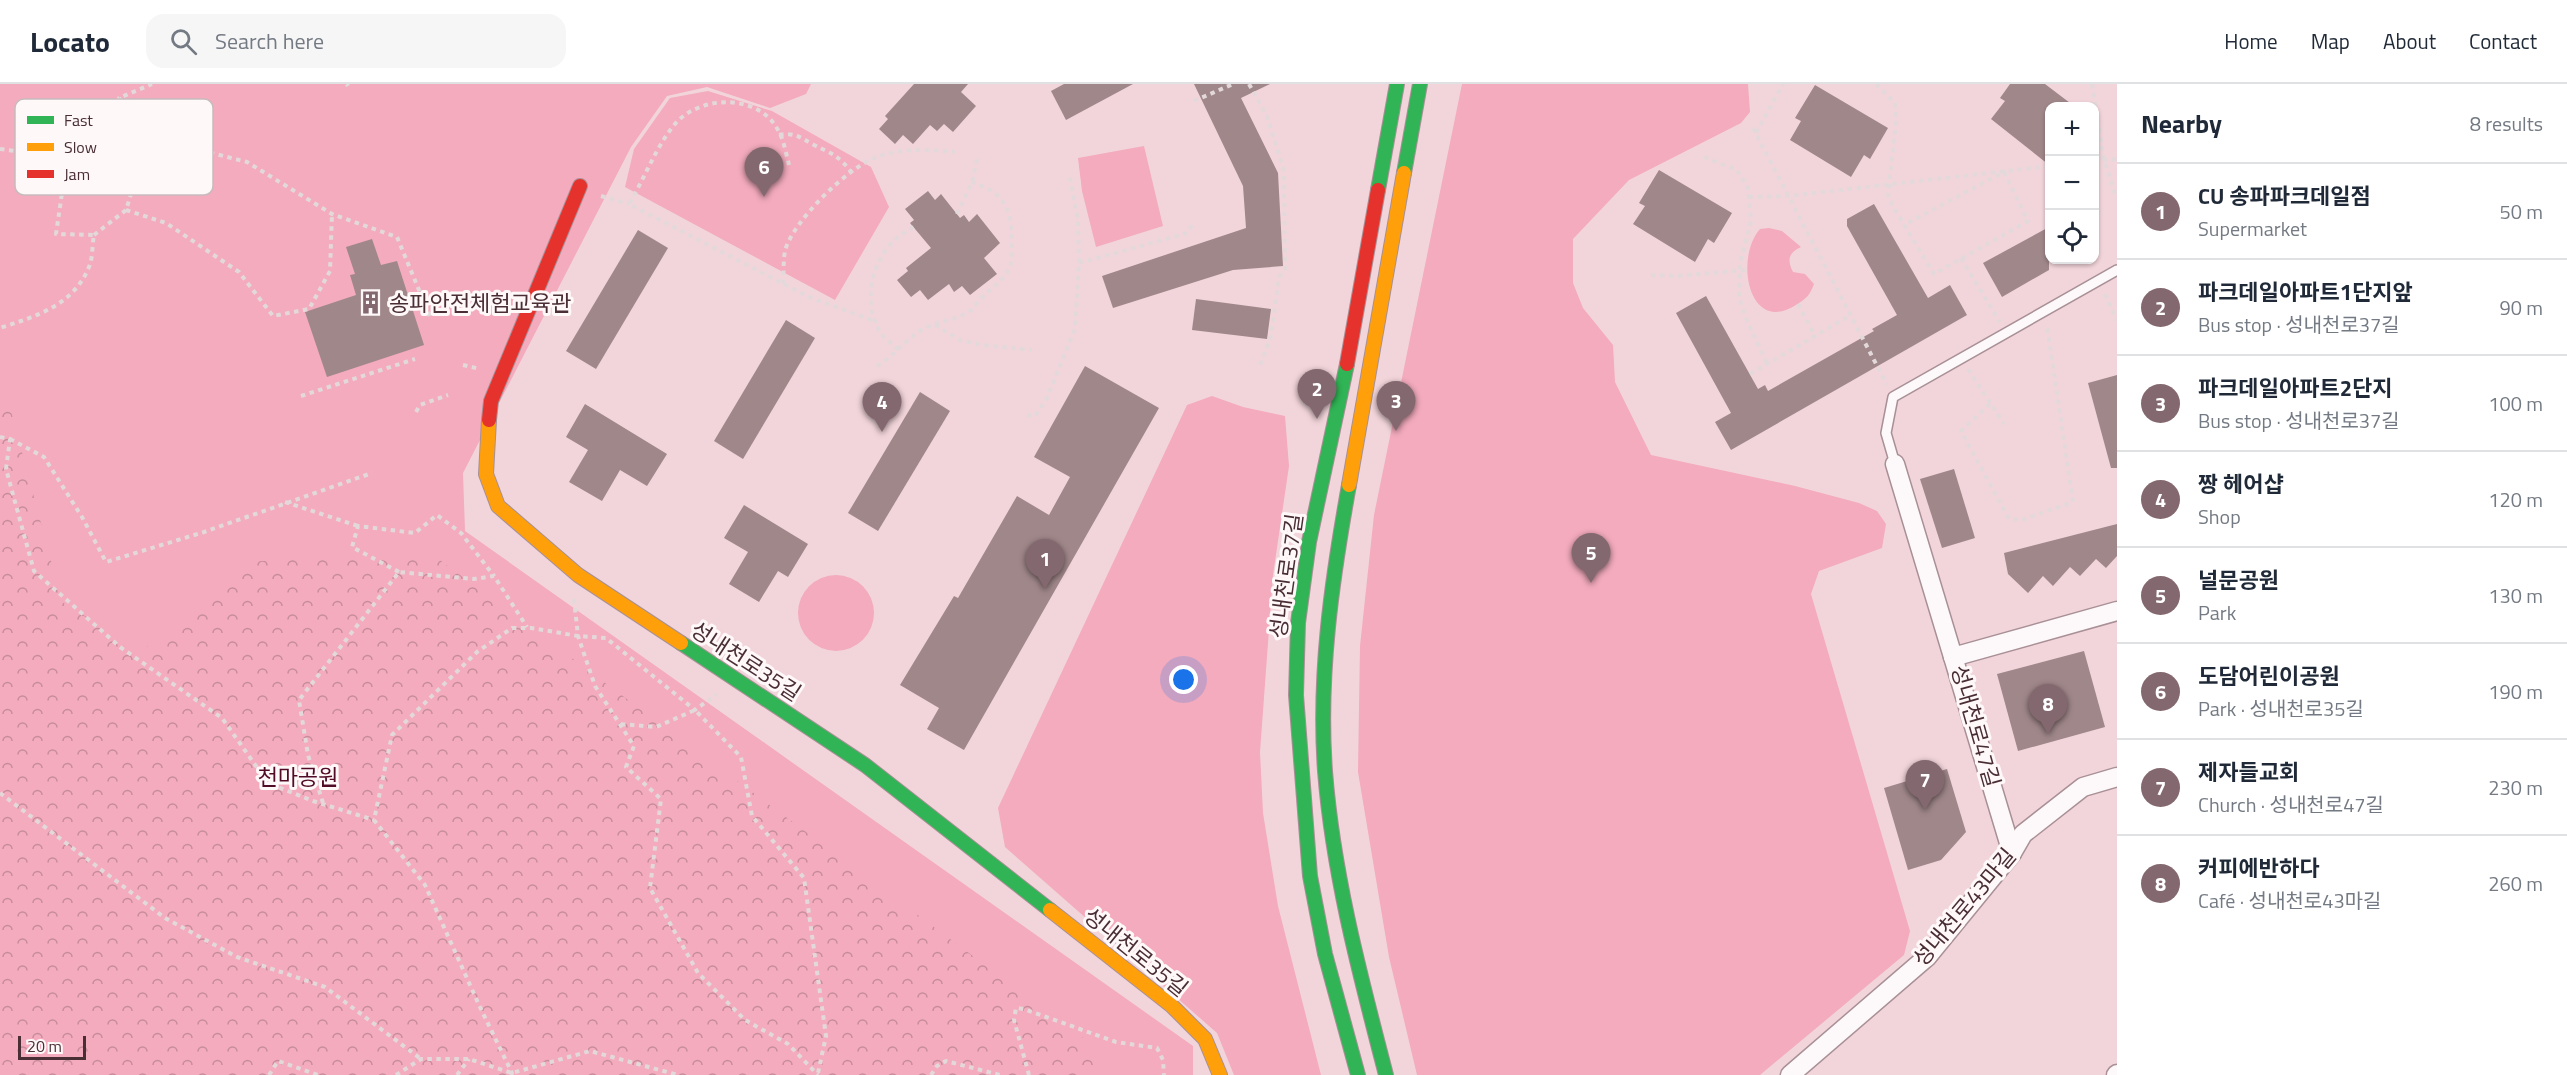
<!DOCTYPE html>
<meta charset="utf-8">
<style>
:root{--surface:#fff;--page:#f6f6f7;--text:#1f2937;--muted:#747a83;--line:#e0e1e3;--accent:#84686f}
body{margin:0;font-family:"Titillium Web","Noto Sans KR",sans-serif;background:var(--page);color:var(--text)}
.controls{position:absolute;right:18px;top:18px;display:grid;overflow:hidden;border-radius:12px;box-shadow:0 2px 4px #0004}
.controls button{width:54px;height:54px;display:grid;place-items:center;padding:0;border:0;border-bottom:2px solid var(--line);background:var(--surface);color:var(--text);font:30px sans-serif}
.scale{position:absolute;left:18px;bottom:15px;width:68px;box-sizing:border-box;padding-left:6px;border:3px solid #492e35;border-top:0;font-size:16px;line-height:21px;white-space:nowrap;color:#492e35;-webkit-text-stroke:4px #fff8f9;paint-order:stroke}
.you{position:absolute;left:1184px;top:596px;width:21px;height:21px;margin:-15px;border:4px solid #fff;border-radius:50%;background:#1a73e8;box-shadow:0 0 0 9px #1a73e833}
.badge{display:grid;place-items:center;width:39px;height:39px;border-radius:50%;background:var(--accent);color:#fff;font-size:20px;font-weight:700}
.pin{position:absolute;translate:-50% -50px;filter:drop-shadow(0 2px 3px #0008)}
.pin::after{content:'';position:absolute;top:32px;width:21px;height:18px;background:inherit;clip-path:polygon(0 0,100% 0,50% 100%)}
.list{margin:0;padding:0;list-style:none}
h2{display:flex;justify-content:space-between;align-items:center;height:78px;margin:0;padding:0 24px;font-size:26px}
h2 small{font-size:20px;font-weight:400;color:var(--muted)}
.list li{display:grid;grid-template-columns:39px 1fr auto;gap:18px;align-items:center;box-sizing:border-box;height:96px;padding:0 24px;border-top:2px solid var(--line)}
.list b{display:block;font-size:22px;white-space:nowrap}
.list p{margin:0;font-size:20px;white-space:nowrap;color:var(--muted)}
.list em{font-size:20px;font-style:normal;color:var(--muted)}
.icon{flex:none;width:33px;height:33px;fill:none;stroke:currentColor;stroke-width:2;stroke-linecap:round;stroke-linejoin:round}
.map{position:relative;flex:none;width:2117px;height:991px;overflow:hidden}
header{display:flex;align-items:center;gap:36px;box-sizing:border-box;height:84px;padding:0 30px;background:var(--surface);border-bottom:2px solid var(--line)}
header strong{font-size:28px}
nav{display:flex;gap:33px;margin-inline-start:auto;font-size:21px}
.search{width:420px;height:54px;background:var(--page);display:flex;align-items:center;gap:15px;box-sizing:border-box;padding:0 21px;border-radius:18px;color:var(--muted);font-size:22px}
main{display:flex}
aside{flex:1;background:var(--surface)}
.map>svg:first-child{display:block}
</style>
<header>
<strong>Locato</strong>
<div class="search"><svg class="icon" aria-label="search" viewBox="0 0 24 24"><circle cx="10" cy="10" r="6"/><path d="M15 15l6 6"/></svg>Search here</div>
<nav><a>Home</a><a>Map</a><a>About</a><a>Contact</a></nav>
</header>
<main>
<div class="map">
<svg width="2117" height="991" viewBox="0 0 2117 991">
<defs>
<pattern id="forest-crowns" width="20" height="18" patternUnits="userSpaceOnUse" patternTransform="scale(1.5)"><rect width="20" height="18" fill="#f3abbd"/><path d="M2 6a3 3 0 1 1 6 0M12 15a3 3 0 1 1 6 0" fill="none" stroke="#c78c9a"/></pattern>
</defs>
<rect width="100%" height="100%" fill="#f2d5db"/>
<!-- green -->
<g fill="#f3abbd">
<polygon points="0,0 811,0 806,10 770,24 707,3 667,12 631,63 463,389 465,447 1193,962 1193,991 0,991"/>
<polygon points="1462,0 1748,0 1750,28 1741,39 1629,96 1573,155 1573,199 1583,224 1613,261 1615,298 1651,371 1795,402 1859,419 1877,427 1886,440 1882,464 1819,487 1811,510 1910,847 1904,871 1760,991 1417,991 1389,873 1358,688 1360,562 1374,431"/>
<polygon points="708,7 772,27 871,83 889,123 835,216 625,103 634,65 670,14"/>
<polygon points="1144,62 1163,142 1096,163 1082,107 1078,74"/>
<path d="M1769,144L1782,147L1801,163C1788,169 1787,176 1793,188L1805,190L1814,200C1810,211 1806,215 1796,221C1749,251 1734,175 1760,145Z"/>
<polygon points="1212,312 1243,323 1285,332 1289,382 1273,491 1260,668 1263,729 1278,822 1321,991 1234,991 1217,949 1005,763 998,724 1187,321"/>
<circle cx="836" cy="529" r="38"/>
</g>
<!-- forest -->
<polygon fill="url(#forest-crowns)" points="0,304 7,312 62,518 142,567 246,478 429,468 1090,959 1097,991 0,991"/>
<!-- building -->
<g fill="#a0878a">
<polygon points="914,0 968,0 961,8 976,22 953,48 944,40 937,47 930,41 913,60 903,51 895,60 879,45 888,35 885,32"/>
<polygon points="1064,0 1133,0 1066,36 1051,7"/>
<polygon points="1194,0 1270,0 1241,14 1278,89 1283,182 1233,186 1113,224 1102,192 1246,144 1243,102"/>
<polygon points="2010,0 2045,0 2074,22 2049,22 2049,81 1991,35 2005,17 2000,14"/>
<polygon points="1815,1 1888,44 1870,75 1864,71 1851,93 1790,56 1801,37 1795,34"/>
<polygon points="1659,86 1732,129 1714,159 1708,155 1695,178 1633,140 1645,122 1639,119"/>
<polygon points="928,107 935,116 941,110 960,134 964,131 969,138 977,130 1000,159 984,174 997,190 970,211 962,202 954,208 949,200 928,216 920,206 911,213 897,196 908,187 906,184 931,164 910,139 914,136 905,125"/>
<polygon points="1874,120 1928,214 1950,201 1967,231 1731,366 1715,338 1731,329 1676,229 1706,212 1758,305 1765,301 1768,307 1874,247 1872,245 1897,231 1847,142 1847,135"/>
<polygon points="2049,143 2049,186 2002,213 1983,179"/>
<polygon points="638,146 668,164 596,285 566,267"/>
<polygon points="372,155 381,181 397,177 424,261 327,293 305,228 356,211 350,191 355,190 346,163"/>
<polygon points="1196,215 1271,225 1267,255 1192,246"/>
<polygon points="786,236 815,254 743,375 714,357"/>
<polygon points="1085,282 1159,324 964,666 927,645 939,624 900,601 954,512 958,514 1017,412 1049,431 1070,393 1034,373"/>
<polygon points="2117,291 2117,384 2111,384 2088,299"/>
<polygon points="920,308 950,327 878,447 848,429"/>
<polygon points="585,320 667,370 647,402 620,386 602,417 569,398 588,366 566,353"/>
<polygon points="1954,385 1975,454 1942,464 1920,395"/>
<polygon points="744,421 808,460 788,493 778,487 759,518 729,500 748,468 724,454"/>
<polygon points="2117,440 2117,472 2106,484 2096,475 2080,492 2070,483 2053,502 2043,492 2028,509 2008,490 2004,469"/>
<polygon points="2084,567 2105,643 2018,667 1997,590"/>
<polygon points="1947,685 1966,748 1941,776 1908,786 1884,704"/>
</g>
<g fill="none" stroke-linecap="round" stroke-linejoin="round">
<defs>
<polyline id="lane" points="1895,380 1886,349 1893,313 2117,186"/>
<g id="street">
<polyline points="1895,380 2012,769"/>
<polyline points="1953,573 2117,527"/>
<polyline points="1790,991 1927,873 2012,769 2023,750 2083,703 2117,693"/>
<polyline points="2116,991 2117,990"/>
</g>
<g id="fast">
<polyline points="1404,89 1420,0"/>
<polyline points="1378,106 1397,0"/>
<polyline points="1347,280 1309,458 1298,539 1296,611 1310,792 1325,870 1358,991"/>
<path d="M1349,401C1332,495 1318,591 1325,687C1333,790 1360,891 1386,991"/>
<polyline points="681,559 865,681 1050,826"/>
</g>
<g id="slow">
<polyline points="489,336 486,390 498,422 578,491 681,559"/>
<polyline points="1349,401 1404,89"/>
<polyline points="1050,826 1172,922 1205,955 1220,991"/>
</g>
<g id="jam">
<polyline points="1347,280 1378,106"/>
<polyline points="489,336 491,317 580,102"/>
</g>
</defs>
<!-- lane casing -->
<use href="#lane" stroke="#a89096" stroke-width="12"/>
<!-- street casing -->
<use href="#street" stroke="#a89096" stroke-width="21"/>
<!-- fast casing -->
<use href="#fast" stroke="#a89096" stroke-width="16"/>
<!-- slow casing -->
<use href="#slow" stroke="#a89096" stroke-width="16"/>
<!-- jam casing -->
<use href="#jam" stroke="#a89096" stroke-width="16"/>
<!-- path -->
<g stroke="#e3d9db" stroke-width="4" stroke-dasharray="4.5 4.5" stroke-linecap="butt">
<polyline points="347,0 348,2"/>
<polyline points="1249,0 1267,32 1284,87 1285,185 1279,193 1271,252 1260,281"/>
<polyline points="1876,0 1895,19 1896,38 1888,111 1894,124 1934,190 2028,137 2004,88 1904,141"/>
<polyline points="2092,0 2104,76 2117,115"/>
<polyline points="1194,17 1233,0"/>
<polyline points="1753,44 1887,301"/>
<polyline points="1756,49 1783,0"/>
<path d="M779,51C795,48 801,54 814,61C833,70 839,72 852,89"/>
<polyline points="149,53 119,14 152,0"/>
<path d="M0,65L54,72L66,82L56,150L94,151C92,161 93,174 89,183C73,222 36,232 0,244"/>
<polyline points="1704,73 1737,86 1748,104 1751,137 1740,179 1739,214 1747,237 1767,279"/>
<polyline points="2094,77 2117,75"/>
<path d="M789,81C786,70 784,56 778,46C758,9 700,11 675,40C655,64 645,94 629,120L809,213L877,238"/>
<polyline points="601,112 629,120"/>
<polyline points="1749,113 1788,112 2050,82"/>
<polyline points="126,126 166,139 239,188 273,232 309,225 330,187 332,130"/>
<polyline points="957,130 972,98 978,71"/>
<polyline points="94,151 126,126 149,53 247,78 332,130 397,153 431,235"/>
<polyline points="1961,174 2000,238"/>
<polyline points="1079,179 1188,149 1192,141"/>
<polyline points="1651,191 1677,192 1746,186"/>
<path d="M783,200C784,189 783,177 785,167C792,138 849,82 877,73C902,64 929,65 955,68"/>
<polyline points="2105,210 2117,237"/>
<polyline points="1798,220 1815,252"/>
<polyline points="935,241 960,256 982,261 1032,266"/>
<path d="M898,266C893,260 885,255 881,249C862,223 871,177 894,157C899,151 907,147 914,143"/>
<polyline points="463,281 480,285"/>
<path d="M877,282C894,272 906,255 923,245C938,237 957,236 970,227C974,225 976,219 979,216C1012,186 1014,191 1011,143C1009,116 995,106 972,98"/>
<polyline points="1968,285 2004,340"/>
<polyline points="1750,290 1851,231"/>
<polyline points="301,312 415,275"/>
<polyline points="1990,320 1961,347 2009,435 2022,436 2073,418 2047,242"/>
<polyline points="416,328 420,321 448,311"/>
<polyline points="1027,331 1035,332 1046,316 1075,245 1079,179 1078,137 1070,93"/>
<polyline points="0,353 10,355 6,385 34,487 120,563 222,634 268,699 313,717 374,736"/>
<polyline points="10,355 44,373 82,433 106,478 204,448 372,389"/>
<polyline points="285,418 358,442"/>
<polyline points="399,488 352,463 358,442 415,449 437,431 461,449 494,492"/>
<polyline points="574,515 578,552 595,602 634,662 626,683 661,715 650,804 698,889 745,936 788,960 818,991"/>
<polyline points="621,640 656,643 695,626 741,673 752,732 804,794 826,952 818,989"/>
<polyline points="0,709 165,834 237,873 325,903 421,975"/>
<polyline points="323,719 308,671 299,616 399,488 474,495 494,492 527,543"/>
<polyline points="269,991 278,977 318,991"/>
<polyline points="396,991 421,975 469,975 512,989 590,967 678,991"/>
<polyline points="457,991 469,975"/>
<polyline points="511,991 512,989 479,921 425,801 374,736 392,651 477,568 512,544 531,544 578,552 606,554 695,626 717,610"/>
<polyline points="931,991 937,982 946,977 1000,991"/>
<polyline points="1029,991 1014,936 1016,924 1024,925 1116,958 1157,964 1163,976 1164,991"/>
</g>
<!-- lane -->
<use href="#lane" stroke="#fdf9fa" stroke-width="9"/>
<!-- street -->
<use href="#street" stroke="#fdf9fa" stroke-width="18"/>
<!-- fast -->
<use href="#fast" stroke="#30b455" stroke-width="14"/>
<!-- slow -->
<use href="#slow" stroke="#ff9f0a" stroke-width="14"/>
<!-- jam -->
<use href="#jam" stroke="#e5322d" stroke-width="14"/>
</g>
<!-- icons -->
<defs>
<symbol id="building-bare" viewBox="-9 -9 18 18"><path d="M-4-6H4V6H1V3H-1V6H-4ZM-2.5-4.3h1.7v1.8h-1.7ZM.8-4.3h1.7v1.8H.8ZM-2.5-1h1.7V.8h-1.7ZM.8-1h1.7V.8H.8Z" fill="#84686f" stroke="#fff8f9" stroke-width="2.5" paint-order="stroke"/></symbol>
</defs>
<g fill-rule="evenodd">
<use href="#building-bare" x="354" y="202" width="33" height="33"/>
</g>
<g text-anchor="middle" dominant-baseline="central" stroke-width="6" stroke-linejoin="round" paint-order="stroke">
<!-- poi labels -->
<g font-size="22" fill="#492e35" stroke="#fff8f9" text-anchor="start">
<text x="389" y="219">송파안전체험교육관</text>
</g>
<!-- street labels -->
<g font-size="22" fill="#492e35" stroke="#fff8f9">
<text transform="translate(1286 492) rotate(-82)">성내천로37길</text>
<text transform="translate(746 577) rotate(33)">성내천로35길</text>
<text transform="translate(1976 642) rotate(74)">성내천로47길</text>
<text transform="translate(1964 823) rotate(-50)">성내천로43마길</text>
<text transform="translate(1136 868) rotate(39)">성내천로35길</text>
</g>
<!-- park labels -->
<g font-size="22" fill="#520b26" stroke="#fff8f9">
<text x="298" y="693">천마공원</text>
</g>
</g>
<!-- legend -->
<rect x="15" y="15" width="198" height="96" rx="9" fill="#fff8f9" stroke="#c8bbbe" stroke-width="1.5"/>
<rect x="27" y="32" width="27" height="8" fill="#30b455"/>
<rect x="27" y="59" width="27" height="8" fill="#ff9f0a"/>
<rect x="27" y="86" width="27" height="8" fill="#e5322d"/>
<g font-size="16" fill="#492e35">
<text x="64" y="42">Fast</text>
<text x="64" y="69">Slow</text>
<text x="64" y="96">Jam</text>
</g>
</svg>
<div class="controls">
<button>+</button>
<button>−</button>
<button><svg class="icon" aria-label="locate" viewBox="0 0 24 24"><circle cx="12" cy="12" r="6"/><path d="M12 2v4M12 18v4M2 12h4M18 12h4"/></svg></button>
</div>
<div class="scale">20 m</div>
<div class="you"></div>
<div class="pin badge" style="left:1045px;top:505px">1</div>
<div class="pin badge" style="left:1317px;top:335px">2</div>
<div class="pin badge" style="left:1396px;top:347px">3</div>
<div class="pin badge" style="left:882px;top:348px">4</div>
<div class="pin badge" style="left:1591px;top:499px">5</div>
<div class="pin badge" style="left:764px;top:113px">6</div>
<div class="pin badge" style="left:1925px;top:726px">7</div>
<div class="pin badge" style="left:2048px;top:650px">8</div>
</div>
<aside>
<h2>Nearby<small>8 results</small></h2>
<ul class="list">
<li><span class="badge">1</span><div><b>CU 송파파크데일점</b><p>Supermarket</p></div><em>50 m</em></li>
<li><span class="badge">2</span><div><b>파크데일아파트1단지앞</b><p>Bus stop · 성내천로37길</p></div><em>90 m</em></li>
<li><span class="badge">3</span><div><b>파크데일아파트2단지</b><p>Bus stop · 성내천로37길</p></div><em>100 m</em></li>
<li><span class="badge">4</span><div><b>짱 헤어샵</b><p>Shop</p></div><em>120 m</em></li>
<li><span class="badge">5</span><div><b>널문공원</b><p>Park</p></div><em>130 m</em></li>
<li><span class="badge">6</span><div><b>도담어린이공원</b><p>Park · 성내천로35길</p></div><em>190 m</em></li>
<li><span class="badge">7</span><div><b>제자들교회</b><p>Church · 성내천로47길</p></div><em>230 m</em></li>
<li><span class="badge">8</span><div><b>커피에반하다</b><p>Café · 성내천로43마길</p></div><em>260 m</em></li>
</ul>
</aside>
</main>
